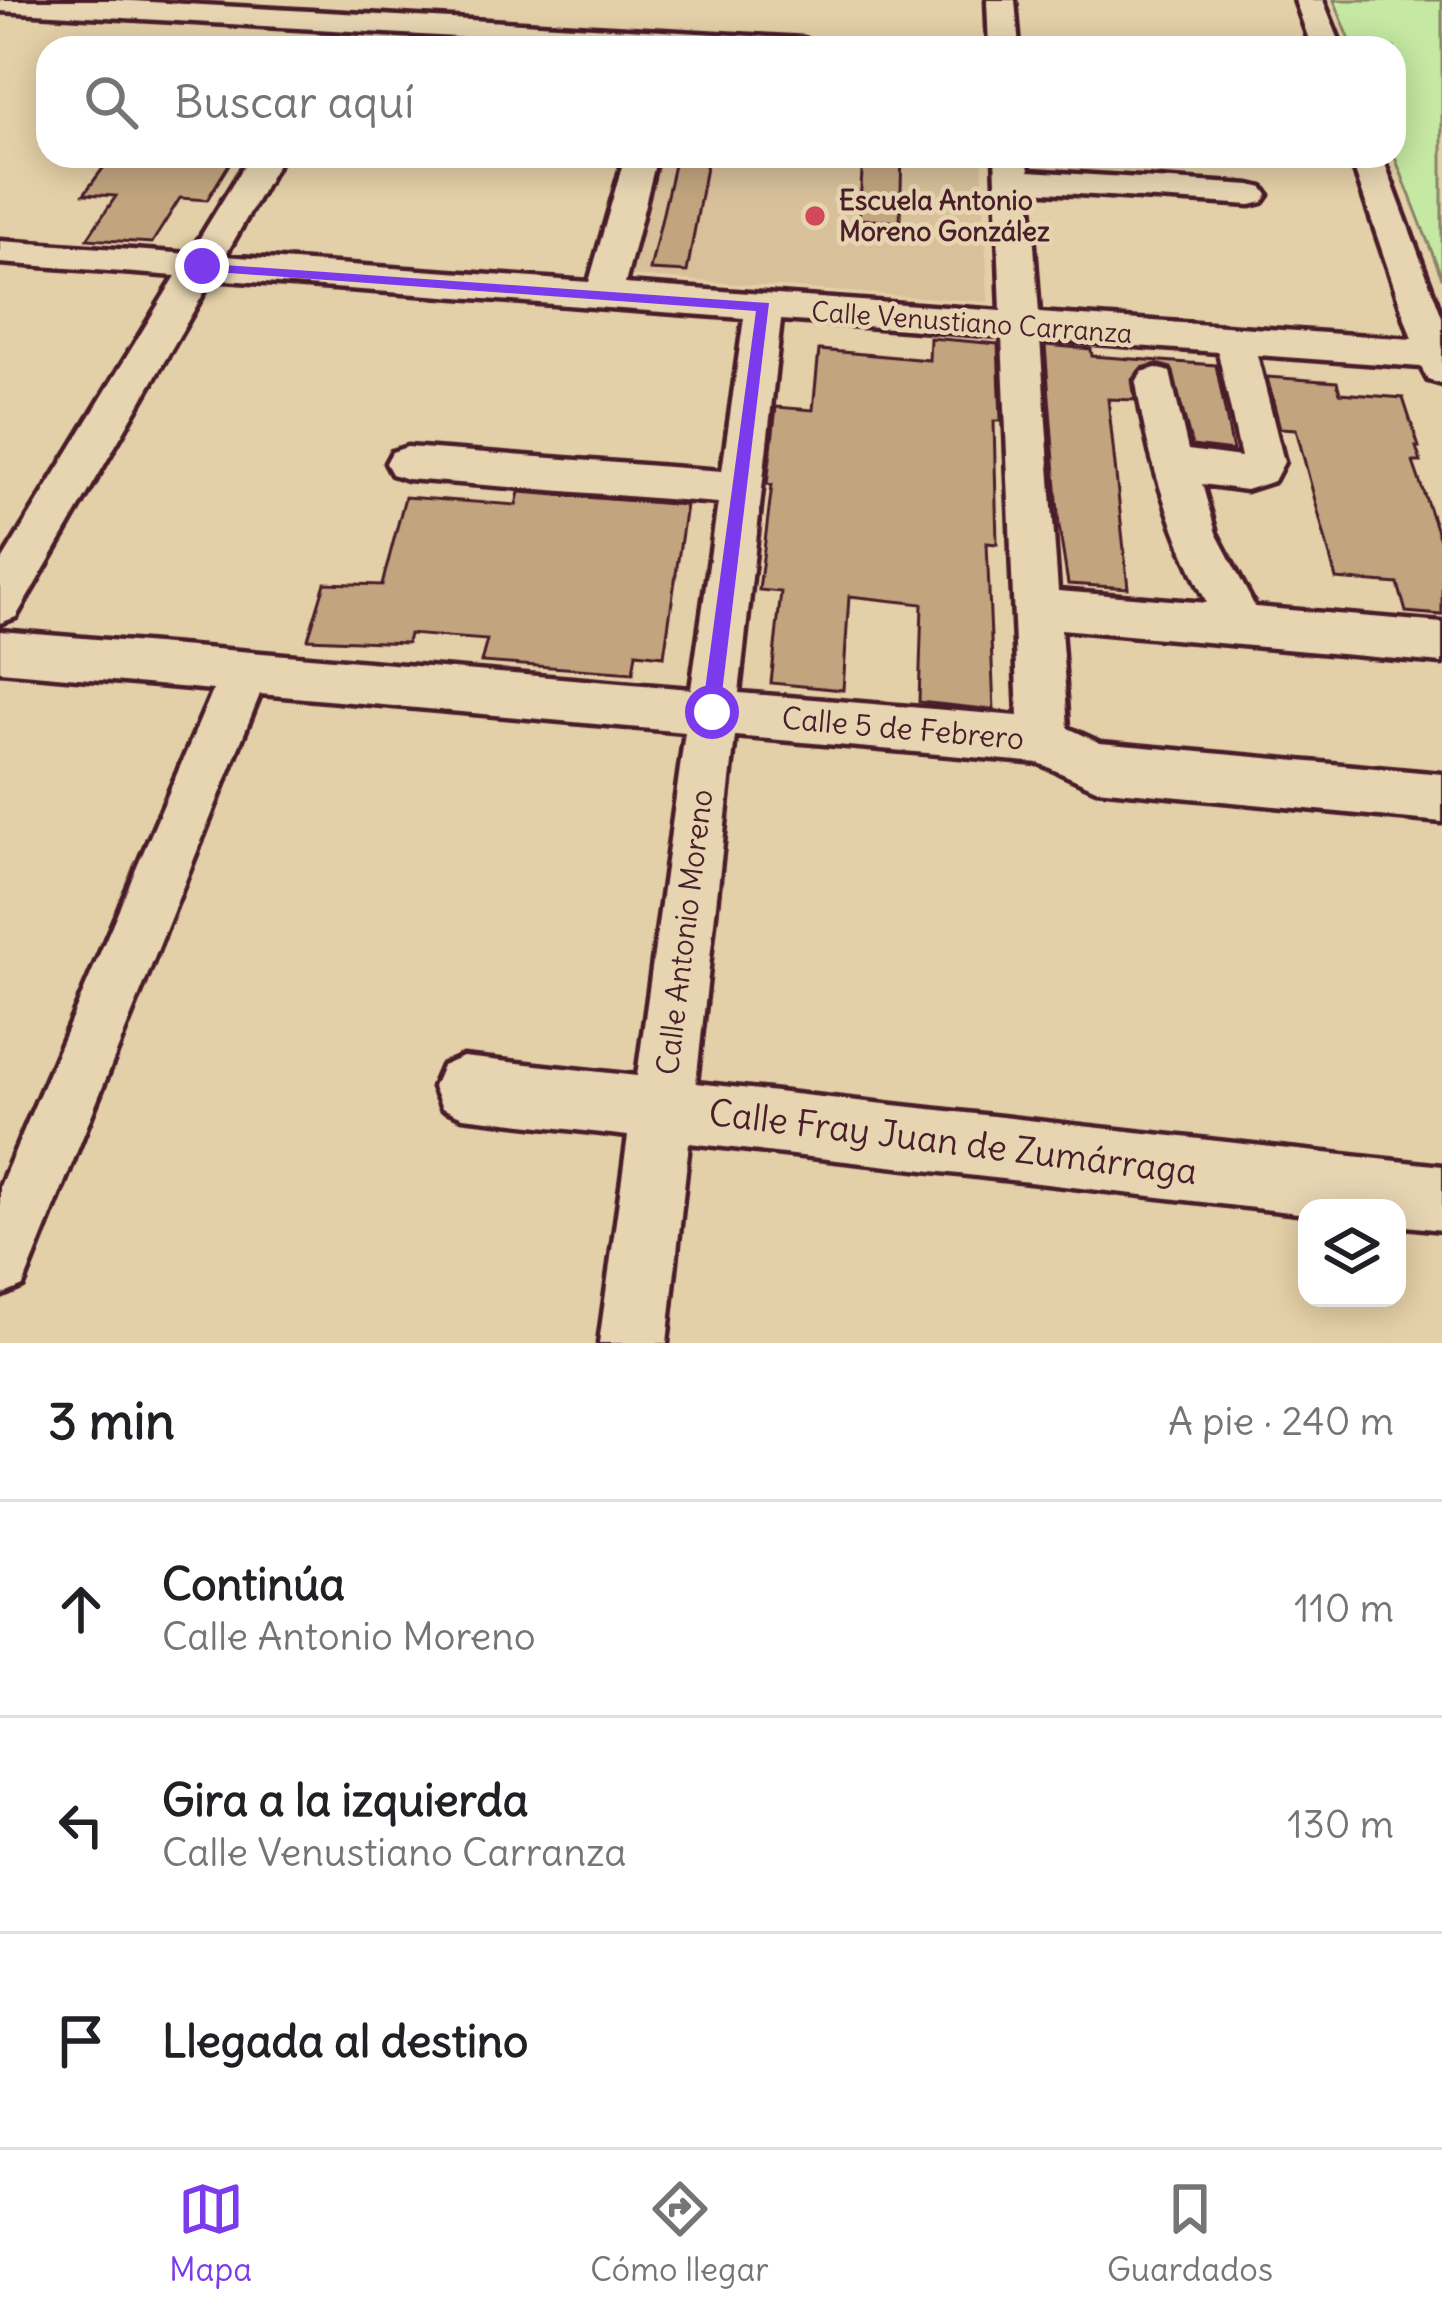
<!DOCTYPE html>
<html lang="es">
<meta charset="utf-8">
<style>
:root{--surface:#fff;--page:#f2f2f2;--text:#202124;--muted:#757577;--line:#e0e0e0;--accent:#7c3aed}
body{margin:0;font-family:Delius,sans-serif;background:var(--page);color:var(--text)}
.controls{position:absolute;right:36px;bottom:36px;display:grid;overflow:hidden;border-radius:24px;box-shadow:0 6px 30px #0003}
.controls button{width:108px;height:108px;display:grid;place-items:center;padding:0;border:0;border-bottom:3px solid var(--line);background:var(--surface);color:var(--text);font:60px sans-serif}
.stop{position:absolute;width:36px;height:36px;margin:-27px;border:9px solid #7c3aed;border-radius:50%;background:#fff}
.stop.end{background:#7c3aed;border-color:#fff;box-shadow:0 3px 12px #0008}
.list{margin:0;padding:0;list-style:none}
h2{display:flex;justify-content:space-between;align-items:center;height:156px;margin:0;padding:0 48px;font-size:51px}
h2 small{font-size:39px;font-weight:400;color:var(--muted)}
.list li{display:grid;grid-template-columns:78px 1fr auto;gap:36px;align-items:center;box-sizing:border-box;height:216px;padding:0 48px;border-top:3px solid var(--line)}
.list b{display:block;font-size:45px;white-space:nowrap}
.list p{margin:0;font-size:39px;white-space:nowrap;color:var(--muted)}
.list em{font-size:39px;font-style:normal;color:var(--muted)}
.icon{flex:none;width:66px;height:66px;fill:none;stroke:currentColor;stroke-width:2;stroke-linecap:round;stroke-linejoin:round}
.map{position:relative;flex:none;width:1442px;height:1343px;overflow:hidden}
.search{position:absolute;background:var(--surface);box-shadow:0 6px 30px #0003;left:36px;right:36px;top:36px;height:132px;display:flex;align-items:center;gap:30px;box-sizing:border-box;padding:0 42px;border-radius:36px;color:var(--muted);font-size:45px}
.sheet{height:804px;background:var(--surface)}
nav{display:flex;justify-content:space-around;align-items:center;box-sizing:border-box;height:168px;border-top:3px solid var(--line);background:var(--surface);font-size:33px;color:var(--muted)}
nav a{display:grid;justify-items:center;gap:6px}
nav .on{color:var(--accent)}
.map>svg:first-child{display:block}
</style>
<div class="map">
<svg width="1442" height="1343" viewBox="0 0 1442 1343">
<rect width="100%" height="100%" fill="#e4d0a8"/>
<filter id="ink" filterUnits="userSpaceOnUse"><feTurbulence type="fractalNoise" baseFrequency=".00833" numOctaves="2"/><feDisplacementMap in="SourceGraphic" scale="24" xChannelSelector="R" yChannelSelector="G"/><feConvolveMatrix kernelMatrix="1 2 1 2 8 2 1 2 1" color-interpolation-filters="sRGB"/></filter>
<g filter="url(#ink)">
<!-- built -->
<polygon fill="#d7c09a" points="659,156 982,156 988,302 630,276"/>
<!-- green -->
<polygon fill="#c5e9a3" stroke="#888467" stroke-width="3" points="1334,0 1442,0 1442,278 1394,155 1394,48 1353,48"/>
<!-- building -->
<g fill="#c2a57f" stroke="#4a1f2b" stroke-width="3">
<polygon points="112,156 234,156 207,200 180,198 152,243 87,239 116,196 84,194"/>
<polygon points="676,156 708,156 687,272 650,270"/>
<polygon points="863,156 902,156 900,222 859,219"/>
<polygon points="930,338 998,344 1001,421 994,421 997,544 987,543 994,710 919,702 922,604 849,596 843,690 771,683 781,592 759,590 772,485 767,484 776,407 813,410 819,350 929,360"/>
<polygon points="1045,345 1091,349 1092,356 1216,365 1233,451 1192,446 1171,368 1157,364 1141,368 1132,380 1135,400 1108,399 1128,588 1068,584 1059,526"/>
<polygon points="1267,377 1337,382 1340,393 1403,398 1419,447 1416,447 1421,462 1413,462 1442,546 1442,615 1406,612 1398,584 1336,579 1296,429 1280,428"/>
<polygon points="519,492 686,505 664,656 636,653 633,673 481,662 487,640 409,634 407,643 308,639 325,583 382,585 405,497 516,505"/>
</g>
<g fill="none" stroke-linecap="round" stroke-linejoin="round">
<defs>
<g id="minor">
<polygon points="0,0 115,0 804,39 819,48 649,48 0,11"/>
<polygon points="987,0 1015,0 1019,48 989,48"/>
<polygon points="1295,0 1323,0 1342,48 1312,48"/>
<path d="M250,156H282L225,256L589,282L625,156H657L625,284L1001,311L995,156H1027L1029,171L1251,185L1263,188L1268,195L1263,202L1251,205L1030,191L1039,313L1412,339L1350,156H1382L1442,317V384L1428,380L1421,367L1257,355L1284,462L1274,481L1246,490L1202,484L1216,533L1255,607L1442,623V663L1061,629L1068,728L1100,743L1442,774V822L1096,789L1039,763L735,736L696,1083L1442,1166V1230L1397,1225V1208H1307V1214L689,1143L667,1343H599L628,1136L463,1117L442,1108L433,1087L442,1066L463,1057L637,1076L685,732L260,694L23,1286L0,1296V1186L213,690L0,671V631L691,689L718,503L407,479L392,474L386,463L392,452L407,447L722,471L744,318L212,279L16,617L0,623V564L176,276L0,263V241L190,254ZM781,320L1002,336L1018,716L739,693ZM1040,339L1218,352L1241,457L1188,450L1170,372L1156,368L1142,372L1136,382C1148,461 1171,531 1207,603L1058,591Z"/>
</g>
</defs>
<!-- minor casing -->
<use href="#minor" stroke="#4a1f2b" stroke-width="9"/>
<!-- minor -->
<use href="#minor" fill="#e7d5b2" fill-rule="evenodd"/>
</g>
</g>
<!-- route -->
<polygon fill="#7c3aed" points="196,263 769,303 719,718 712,721 702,712 756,311 202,271 196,270"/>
<!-- markers -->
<circle fill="#d1495b" stroke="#e7d5b2" stroke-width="4.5" cx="815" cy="216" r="12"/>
<g text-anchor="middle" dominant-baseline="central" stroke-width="9" stroke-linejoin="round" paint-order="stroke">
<!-- far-poi labels -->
<g font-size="27" font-weight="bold" fill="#4a1f2b" stroke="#e7d5b2" text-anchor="start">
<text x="839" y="200">Escuela Antonio<tspan x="839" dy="31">Moreno González</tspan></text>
</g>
<!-- far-street labels -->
<g font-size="27" fill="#4a1f2b" stroke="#e7d5b2">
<text transform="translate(972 322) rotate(4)">Calle Venustiano Carranza</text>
</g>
<!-- street labels -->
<g font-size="30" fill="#4a1f2b" stroke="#e7d5b2">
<text transform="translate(903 728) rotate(5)">Calle 5 de Febrero</text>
<text transform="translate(684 932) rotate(-83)">Calle Antonio Moreno</text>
</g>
<!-- near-street labels -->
<g font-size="36" fill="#4a1f2b" stroke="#e7d5b2">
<text transform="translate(953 1142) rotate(7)">Calle Fray Juan de Zumárraga</text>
</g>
</g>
</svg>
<div class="controls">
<button><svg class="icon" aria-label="layers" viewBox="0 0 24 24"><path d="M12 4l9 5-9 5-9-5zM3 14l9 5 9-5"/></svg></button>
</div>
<div class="stop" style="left:712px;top:712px"></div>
<div class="stop end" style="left:202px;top:266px"></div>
<div class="search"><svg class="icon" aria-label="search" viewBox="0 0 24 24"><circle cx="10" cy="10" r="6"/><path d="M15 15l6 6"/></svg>Buscar aquí</div>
</div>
<section class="sheet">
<h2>3 min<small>A pie · 240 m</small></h2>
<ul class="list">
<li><svg class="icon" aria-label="ahead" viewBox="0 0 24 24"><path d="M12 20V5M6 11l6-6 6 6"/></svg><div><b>Continúa</b><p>Calle Antonio Moreno</p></div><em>110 m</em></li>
<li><svg class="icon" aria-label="left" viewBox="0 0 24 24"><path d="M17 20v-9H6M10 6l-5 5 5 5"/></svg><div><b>Gira a la izquierda</b><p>Calle Venustiano Carranza</p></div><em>130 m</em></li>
<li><svg class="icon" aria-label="arrive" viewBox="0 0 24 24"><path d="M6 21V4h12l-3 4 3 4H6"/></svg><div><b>Llegada al destino</b></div></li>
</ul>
</section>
<nav>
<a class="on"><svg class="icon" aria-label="map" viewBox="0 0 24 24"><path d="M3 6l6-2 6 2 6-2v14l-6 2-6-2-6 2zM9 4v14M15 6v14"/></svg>Mapa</a>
<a><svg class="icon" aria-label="directions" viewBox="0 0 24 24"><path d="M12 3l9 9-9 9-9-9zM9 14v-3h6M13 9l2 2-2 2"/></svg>Cómo llegar</a>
<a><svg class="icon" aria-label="saved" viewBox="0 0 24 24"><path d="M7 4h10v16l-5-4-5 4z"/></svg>Guardados</a>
</nav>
